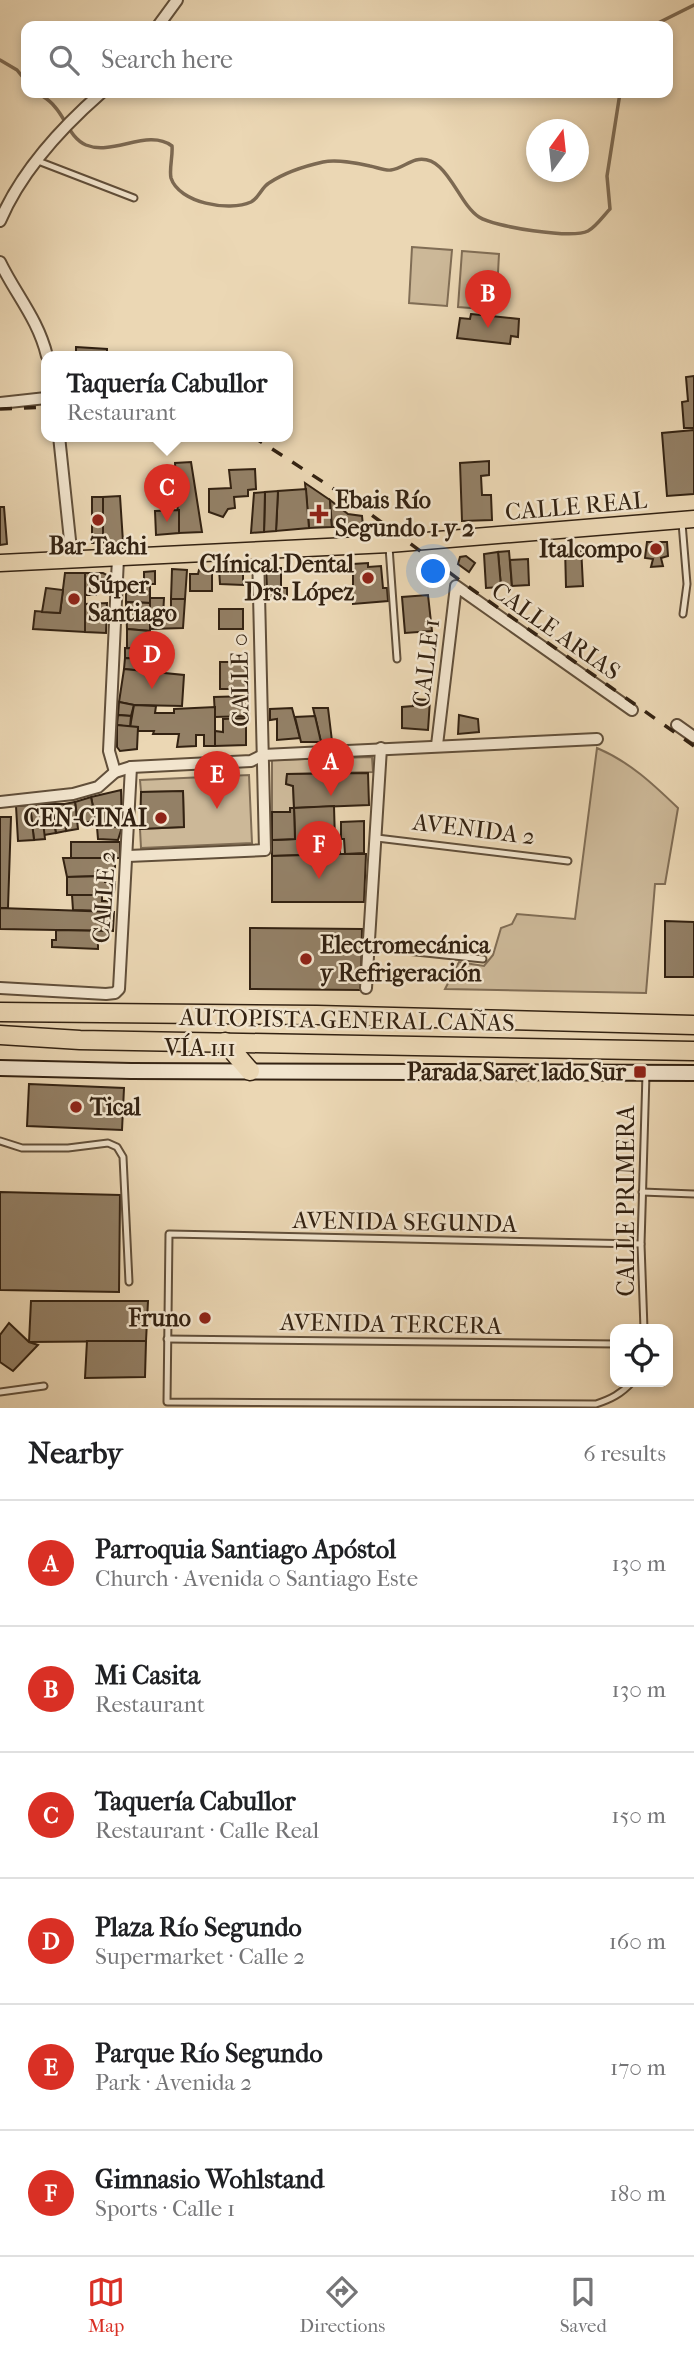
<!DOCTYPE html>
<meta charset="utf-8">
<style>
:root{--surface:#fff;--page:#f2f2f2;--text:#202124;--muted:#757577;--line:#e0e0e0;--accent:#d93025}
body{margin:0;font-family:"IM FELL French Canon",serif;background:var(--page);color:var(--text)}
.controls{position:absolute;right:21px;bottom:21px;display:grid;overflow:hidden;border-radius:14px;box-shadow:0 4px 10px #0003}
.controls button{width:63px;height:63px;display:grid;place-items:center;padding:0;border:0;border-bottom:2px solid var(--line);background:var(--surface);color:var(--text);font:35px sans-serif}
.compass{position:absolute;left:526px;top:119px;width:63px;height:63px;border-radius:50%;background:var(--surface);box-shadow:0 4px 10px #0003;rotate:15deg}
.you{position:absolute;left:434px;top:572px;width:24px;height:24px;margin:-18px;border:5px solid #fff;border-radius:50%;background:#1a73e8;box-shadow:0 0 0 10px #1a73e833}
.badge{display:grid;place-items:center;width:46px;height:46px;border-radius:50%;background:var(--accent);color:#fff;font-size:23px;font-weight:700}
.pin{position:absolute;translate:-50% -58px;filter:drop-shadow(0 2px 4px #0008)}
.pin::after{content:'';position:absolute;top:37px;width:24px;height:21px;background:inherit;clip-path:polygon(0 0,100% 0,50% 100%)}
.popup{position:absolute;left:41px;top:351px;width:252px;height:91px;box-sizing:border-box;display:grid;place-content:center;border-radius:14px;background:var(--surface);filter:drop-shadow(0 2px 5px #0005);font-size:23px;white-space:nowrap;color:var(--muted)}
.popup b{font-size:26px;color:var(--text)}
.popup::after{content:'';position:absolute;left:50%;top:100%;margin-left:-14px;border:14px solid transparent;border-top-color:var(--surface)}
.list{margin:0;padding:0;list-style:none}
h2{display:flex;justify-content:space-between;align-items:center;height:91px;margin:0;padding:0 28px;font-size:30px}
h2 small{font-size:23px;font-weight:400;color:var(--muted)}
.list li{display:grid;grid-template-columns:46px 1fr auto;gap:21px;align-items:center;box-sizing:border-box;height:126px;padding:0 28px;border-top:2px solid var(--line)}
.list b{display:block;font-size:26px;white-space:nowrap}
.list p{margin:0;font-size:23px;white-space:nowrap;color:var(--muted)}
.list em{font-size:23px;font-style:normal;color:var(--muted)}
.icon{flex:none;width:38px;height:38px;fill:none;stroke:currentColor;stroke-width:2;stroke-linecap:round;stroke-linejoin:round}
.map{position:relative;flex:none;width:694px;height:1408px;overflow:hidden}
.search{position:absolute;background:var(--surface);box-shadow:0 4px 10px #0003;left:21px;right:21px;top:21px;height:77px;display:flex;align-items:center;gap:18px;box-sizing:border-box;padding:0 24px;border-radius:14px;color:var(--muted);font-size:26px}
.sheet{height:847px;background:var(--surface)}
nav{display:flex;justify-content:space-around;align-items:center;box-sizing:border-box;height:98px;border-top:2px solid var(--line);background:var(--surface);font-size:19px;color:var(--muted)}
nav a{display:grid;justify-items:center;gap:4px}
nav .on{color:var(--accent)}
.map>svg:first-child{display:block}
</style>
<div class="map">
<svg width="694" height="1408" viewBox="0 0 694 1408">
<rect width="100%" height="100%" fill="#ebd7b4"/>
<filter id="stains"><feTurbulence type="fractalNoise" baseFrequency=".00286" numOctaves="4"/><feColorMatrix values="0 0 0 0 .2 0 0 0 0 .09 0 0 0 0 .02 0 0 0 .5 -.17"/></filter>
<radialGradient id="worn" r=".72"><stop offset=".6" stop-color="#630" stop-opacity="0"/><stop offset="1" stop-color="#630" stop-opacity=".3"/></radialGradient>
<!-- green -->
<g fill="#ccb898" stroke="#806d55" stroke-width="2">
<polygon points="412,247 452,250 447,306 409,303"/>
<polygon points="462,251 499,254 496,310 458,307"/>
<path d="M597,748C630,762 653,784 678,808L665,884H655L646,993L445,989L459,962L484,966L493,955L501,928L512,924L517,914L575,919Z"/>
<polygon points="372,757 373,772 287,774 286,784 293,786 294,808 290,808 290,812 272,812 272,760"/>
<polygon points="249,775 252,843 141,848 140,829 184,827 183,791 141,792 140,780"/>
</g>
<g fill="none" stroke-linecap="round" stroke-linejoin="round">
<!-- stream -->
<g stroke="#7c6952" stroke-width="3.5">
<polyline points="652,26 694,5"/>
<polyline points="0,60 17,70 26,81"/>
<path d="M38,93C44,97 51,101 55,107C66,119 70,138 86,145C113,156 148,128 172,146C173,156 169,169 171,178C179,203 229,212 251,202C259,198 261,188 269,183C284,173 305,166 323,162C337,159 356,163 370,166C376,167 385,171 391,170C400,169 408,162 416,160C447,153 457,203 479,217C494,227 572,239 588,231C596,227 604,215 610,209L607,176L620,93"/>
</g>
</g>
<!-- building -->
<g fill="#938066" stroke="#332212" stroke-width="2">
<polygon points="471,314 519,319 518,337 511,336 510,344 457,338 460,318 470,319"/>
<polygon points="76,347 107,349 107,356 76,356"/>
<polygon points="694,376 694,428 684,428 682,402 688,401 686,377"/>
<polygon points="694,430 694,494 667,496 662,433"/>
<polygon points="489,461 489,475 481,476 482,495 491,495 492,520 462,521 460,463"/>
<polygon points="191,462 202,532 179,533 175,463"/>
<polygon points="255,469 256,489 248,490 248,496 234,497 235,508 228,509 223,517 209,512 209,489 231,488 229,470"/>
<polygon points="305,483 330,500 332,527 309,528"/>
<polygon points="306,489 309,528 276,531 278,491"/>
<polygon points="278,491 276,531 264,532 265,492"/>
<polygon points="265,492 264,532 251,533 254,493"/>
<polygon points="120,496 123,542 103,543 103,497"/>
<rect x="92" y="497" width="11" height="46"/>
<polygon points="330,500 348,514 362,516 363,526 332,527"/>
<polygon points="0,507 4,507 7,544 0,545"/>
<polygon points="179,510 179,533 156,535 155,511"/>
<polygon points="647,542 667,542 668,556 661,558 663,566 651,567 653,559 645,558"/>
<polygon points="581,546 583,586 566,587 565,547"/>
<polygon points="509,551 512,586 501,587 498,552"/>
<polygon points="498,552 501,587 486,588 484,554"/>
<polygon points="466,556 475,563 469,572 458,564 460,557"/>
<polygon points="528,559 529,585 512,586 510,560"/>
<polygon points="368,563 368,567 381,566 383,588 387,588 388,601 353,604 353,564"/>
<polygon points="266,568 281,568 281,588 267,588"/>
<polygon points="172,569 187,570 185,599 171,599"/>
<polygon points="219,569 241,569 243,571 243,585 220,584"/>
<polygon points="199,570 212,573 212,591 190,591 190,574 198,574"/>
<polygon points="155,571 155,584 144,584 144,572"/>
<polygon points="65,573 85,573 85,632 33,629 35,611 60,613"/>
<polygon points="85,573 97,573 96,595 85,595"/>
<polygon points="97,573 103,573 109,576 108,591 96,591"/>
<polygon points="144,584 150,584 150,603 126,602 126,586"/>
<polygon points="46,588 63,590 60,613 42,612"/>
<rect x="267" y="588" width="20" height="11"/>
<polygon points="428,595 432,631 405,633 402,597"/>
<polygon points="150,598 164,598 163,616 171,616 171,599 185,599 183,628 150,629"/>
<polygon points="126,602 150,603 150,631 127,629"/>
<polygon points="107,603 106,633 85,632 85,604"/>
<rect x="219" y="609" width="24" height="20"/>
<polygon points="127,629 150,631 149,642 145,642 145,649 127,648"/>
<polygon points="125,648 149,649 148,659 125,658"/>
<polygon points="125,658 143,659 143,671 124,669"/>
<rect x="220" y="662" width="28" height="27"/>
<polygon points="124,669 184,675 182,706 134,705 119,702"/>
<polygon points="248,696 248,716 215,717 214,697"/>
<polygon points="413,699 430,700 428,730 402,728 402,707 413,706"/>
<polygon points="119,702 134,705 131,716 118,715"/>
<polygon points="134,705 156,706 155,713 174,713 174,709 215,707 215,746 204,746 204,735 196,735 196,746 177,747 179,734 153,734 154,731 138,731 138,727 130,727"/>
<polygon points="292,708 300,738 277,740 277,719 270,720 270,709"/>
<polygon points="313,708 328,708 332,741 321,742"/>
<polygon points="118,715 131,716 130,727 117,725"/>
<polygon points="459,715 478,719 479,732 458,734"/>
<polygon points="315,716 321,742 301,742 295,717"/>
<polygon points="246,718 246,745 215,746 215,731 223,732 223,719"/>
<polygon points="117,725 138,727 137,749 120,751 117,747"/>
<polygon points="368,773 369,805 294,808 293,786 286,784 287,774"/>
<polygon points="121,790 122,827 97,827 91,797"/>
<polygon points="183,791 184,827 140,829 141,792"/>
<polygon points="91,797 96,821 78,823 75,802"/>
<polygon points="75,802 78,829 66,831 64,804"/>
<polygon points="41,804 52,804 56,833 44,835"/>
<polygon points="41,804 45,839 34,840 30,805"/>
<polygon points="52,804 64,804 66,831 56,833"/>
<polygon points="30,805 34,840 18,841 16,806"/>
<polygon points="334,806 335,842 340,842 340,854 272,856 272,840 295,839 294,808"/>
<polygon points="290,808 294,808 295,839 272,840 272,812 290,812"/>
<polygon points="0,817 11,817 8,908 0,908"/>
<polygon points="364,821 364,853 345,854 344,839 341,839 341,822"/>
<polygon points="97,827 122,827 118,840 98,839"/>
<rect x="71" y="842" width="49" height="16"/>
<polygon points="340,854 366,854 364,902 272,902 272,856"/>
<polygon points="63,858 105,858 105,861 115,861 115,870 105,870 105,876 67,877"/>
<polygon points="105,876 105,882 115,882 114,892 102,893 102,895 67,895 67,877"/>
<polygon points="72,895 102,895 102,901 110,901 110,911 73,910"/>
<polygon points="0,908 114,912 113,931 0,929"/>
<polygon points="665,921 694,922 694,977 665,977"/>
<polygon points="250,928 362,929 361,990 250,989"/>
<polygon points="56,930 107,931 107,940 98,939 98,949 52,947 52,940 56,940"/>
<polygon points="29,1084 124,1088 122,1130 27,1126"/>
<polygon points="0,1192 120,1195 119,1292 0,1290"/>
<polygon points="31,1301 148,1301 146,1341 29,1342"/>
<polygon points="9,1323 29,1342 38,1345 13,1371 0,1362 0,1335"/>
<polygon points="87,1341 146,1341 145,1377 85,1378"/>
</g>
<g fill="none" stroke-linecap="round" stroke-linejoin="round">
<defs>
<g id="service">
<polyline points="38,161 134,198"/>
<polyline points="682,523 687,584 683,614"/>
<polyline points="389,547 397,659"/>
<polyline points="377,838 568,861"/>
<polyline points="368,947 483,959"/>
<polyline points="0,1141 22,1148 68,1148 108,1143 117,1147 123,1157 129,1282"/>
<polyline points="642,1192 694,1194"/>
<polyline points="644,1329 641,1244 646,1074"/>
<polyline points="167,1339 615,1344"/>
<path d="M632,1382C621,1394 611,1399 596,1404L167,1402L169,1234L641,1244"/>
<polyline points="0,1392 44,1386"/>
</g>
<g id="minor">
<polyline points="158,26 177,0"/>
<path d="M0,221C21,172 61,128 101,93"/>
<path d="M0,262C16,295 38,319 47,356"/>
<polyline points="0,403 46,398"/>
<polyline points="59,436 72,559"/>
<polyline points="677,725 694,737"/>
<polyline points="437,745 456,586 632,710"/>
<polyline points="115,772 109,751 118,558"/>
<polyline points="0,802 73,794 98,787 115,772 131,767 251,761 263,755 597,739"/>
<polyline points="128,856 265,850 258,552"/>
<polyline points="0,988 106,994 115,993 119,989 131,767"/>
<polyline points="366,988 381,748"/>
</g>
<polyline id="secondary" points="0,1068 131,1071 694,1073"/>
<polyline id="primary" points="0,563 389,544 694,519"/>
<g id="trunk">
<polyline points="0,1012 317,1015 694,1025"/>
<polyline points="0,1035 80,1040 694,1051"/>
<polyline points="225,1042 250,1071"/>
</g>
</defs>
<!-- service casing -->
<use href="#service" stroke="#614f3a" stroke-width="9"/>
<!-- minor casing -->
<use href="#minor" stroke="#614f3a" stroke-width="14"/>
<!-- secondary casing -->
<use href="#secondary" stroke="#332212" stroke-width="18"/>
<!-- primary casing -->
<use href="#primary" stroke="#332212" stroke-width="19"/>
<!-- trunk casing -->
<use href="#trunk" stroke="#332212" stroke-width="21"/>
<!-- service -->
<use href="#service" stroke="#f2e5ce" stroke-width="5"/>
<!-- minor -->
<use href="#minor" stroke="#f2e5ce" stroke-width="10"/>
<!-- secondary -->
<use href="#secondary" stroke="#f2e5ce" stroke-width="14"/>
<!-- primary -->
<use href="#primary" stroke="#ebd7b4" stroke-width="16"/>
<!-- trunk -->
<use href="#trunk" stroke="#ebd7b4" stroke-width="18"/>
<!-- rail -->
<g stroke="#332212" stroke-width="3.5" stroke-dasharray="12 12" stroke-linecap="butt">
<polyline points="0,409 46,407"/>
<polyline points="252,436 354,502 473,590 694,746"/>
</g>
</g>
<!-- markers -->
<g fill="#8f2418" stroke="#f2e5ce" stroke-width="2.5">
<path d="M315.5 503.5h7v7h7v7h-7v7h-7v-7h-7v-7h7z"/>
<circle cx="98" cy="520" r="7"/>
<circle cx="656" cy="549" r="7"/>
<circle cx="368" cy="578" r="7"/>
<circle cx="74" cy="599" r="7"/>
<circle cx="161" cy="818" r="7"/>
<circle cx="306" cy="959" r="7"/>
<rect x="633" y="1065" width="14" height="14" rx="3.5"/>
<circle cx="76" cy="1107" r="7"/>
<circle cx="205" cy="1318" r="7"/>
</g>
<g text-anchor="middle" dominant-baseline="central" stroke-width="5" stroke-linejoin="round" paint-order="stroke">
<!-- poi labels -->
<g font-size="24" font-weight="bold" fill="#332212" stroke="#f2e5ce" text-anchor="end">
<text x="335" y="500" text-anchor="start">Ebais Río<tspan x="335" dy="28">Segundo 1 y 2</tspan></text>
<text x="98" y="546" text-anchor="middle">Bar Tachi</text>
<text x="642" y="549">Italcompo</text>
<text x="354" y="564">Clínical Dental<tspan x="354" dy="28">Drs. López</tspan></text>
<text x="88" y="585" text-anchor="start">Súper<tspan x="88" dy="28">Santiago</tspan></text>
<text x="147" y="818">CEN-CINAI</text>
<text x="320" y="945" text-anchor="start">Electromecánica<tspan x="320" dy="28">y Refrigeración</tspan></text>
<text x="626" y="1072">Parada Saret lado Sur</text>
<text x="90" y="1107" text-anchor="start">Tical</text>
<text x="191" y="1318">Fruno</text>
</g>
<!-- street labels -->
<g font-size="24" fill="#332212" stroke="#f2e5ce">
<text transform="translate(576 506) rotate(-5)">CALLE REAL</text>
<text transform="translate(556 631) rotate(35)">CALLE ARIAS</text>
<text transform="translate(426 663) rotate(-83)">CALLE 1</text>
<text transform="translate(240 680) rotate(-91)">CALLE 0</text>
<text transform="translate(474 829) rotate(7)">AVENIDA 2</text>
<text transform="translate(104 897) rotate(-86)">CALLE 2</text>
<text transform="translate(347 1020) rotate(1)">AUTOPISTA GENERAL CAÑAS</text>
<text x="200" y="1048">VÍA 111</text>
<text transform="translate(626 1201) rotate(-90)">CALLE PRIMERA</text>
<text transform="translate(405 1222) rotate(1)">AVENIDA SEGUNDA</text>
<text transform="translate(391 1324) rotate(1)">AVENIDA TERCERA</text>
</g>
</g>
<rect width="100%" height="100%" filter="url(#stains)"/>
<rect width="100%" height="100%" fill="url(#worn)"/>
</svg>
<div class="controls">
<button><svg class="icon" aria-label="locate" viewBox="0 0 24 24"><circle cx="12" cy="12" r="6"/><path d="M12 2v4M12 18v4M2 12h4M18 12h4"/></svg></button>
</div>
<svg class="compass" viewBox="-18 -18 36 36"><path d="M0-13l5 13h-10z" fill="#e53935"/><path d="M0 13l5-13h-10z" fill="#757577"/></svg>
<div class="you"></div>
<div class="pin badge" style="left:331px;top:796px">A</div>
<div class="pin badge" style="left:488px;top:328px">B</div>
<div class="pin badge" style="left:167px;top:522px">C</div>
<div class="popup"><b>Taquería Cabullor</b>Restaurant</div>
<div class="pin badge" style="left:152px;top:689px">D</div>
<div class="pin badge" style="left:217px;top:809px">E</div>
<div class="pin badge" style="left:319px;top:879px">F</div>
<div class="search"><svg class="icon" aria-label="search" viewBox="0 0 24 24"><circle cx="10" cy="10" r="6"/><path d="M15 15l6 6"/></svg>Search here</div>
</div>
<section class="sheet">
<h2>Nearby<small>6 results</small></h2>
<ul class="list">
<li><span class="badge">A</span><div><b>Parroquia Santiago Apóstol</b><p>Church · Avenida 0 Santiago Este</p></div><em>130 m</em></li>
<li><span class="badge">B</span><div><b>Mi Casita</b><p>Restaurant</p></div><em>130 m</em></li>
<li><span class="badge">C</span><div><b>Taquería Cabullor</b><p>Restaurant · Calle Real</p></div><em>150 m</em></li>
<li><span class="badge">D</span><div><b>Plaza Río Segundo</b><p>Supermarket · Calle 2</p></div><em>160 m</em></li>
<li><span class="badge">E</span><div><b>Parque Río Segundo</b><p>Park · Avenida 2</p></div><em>170 m</em></li>
<li><span class="badge">F</span><div><b>Gimnasio Wohlstand</b><p>Sports · Calle 1</p></div><em>180 m</em></li>
</ul>
</section>
<nav>
<a class="on"><svg class="icon" aria-label="map" viewBox="0 0 24 24"><path d="M3 6l6-2 6 2 6-2v14l-6 2-6-2-6 2zM9 4v14M15 6v14"/></svg>Map</a>
<a><svg class="icon" aria-label="directions" viewBox="0 0 24 24"><path d="M12 3l9 9-9 9-9-9zM9 14v-3h6M13 9l2 2-2 2"/></svg>Directions</a>
<a><svg class="icon" aria-label="saved" viewBox="0 0 24 24"><path d="M7 4h10v16l-5-4-5 4z"/></svg>Saved</a>
</nav>
